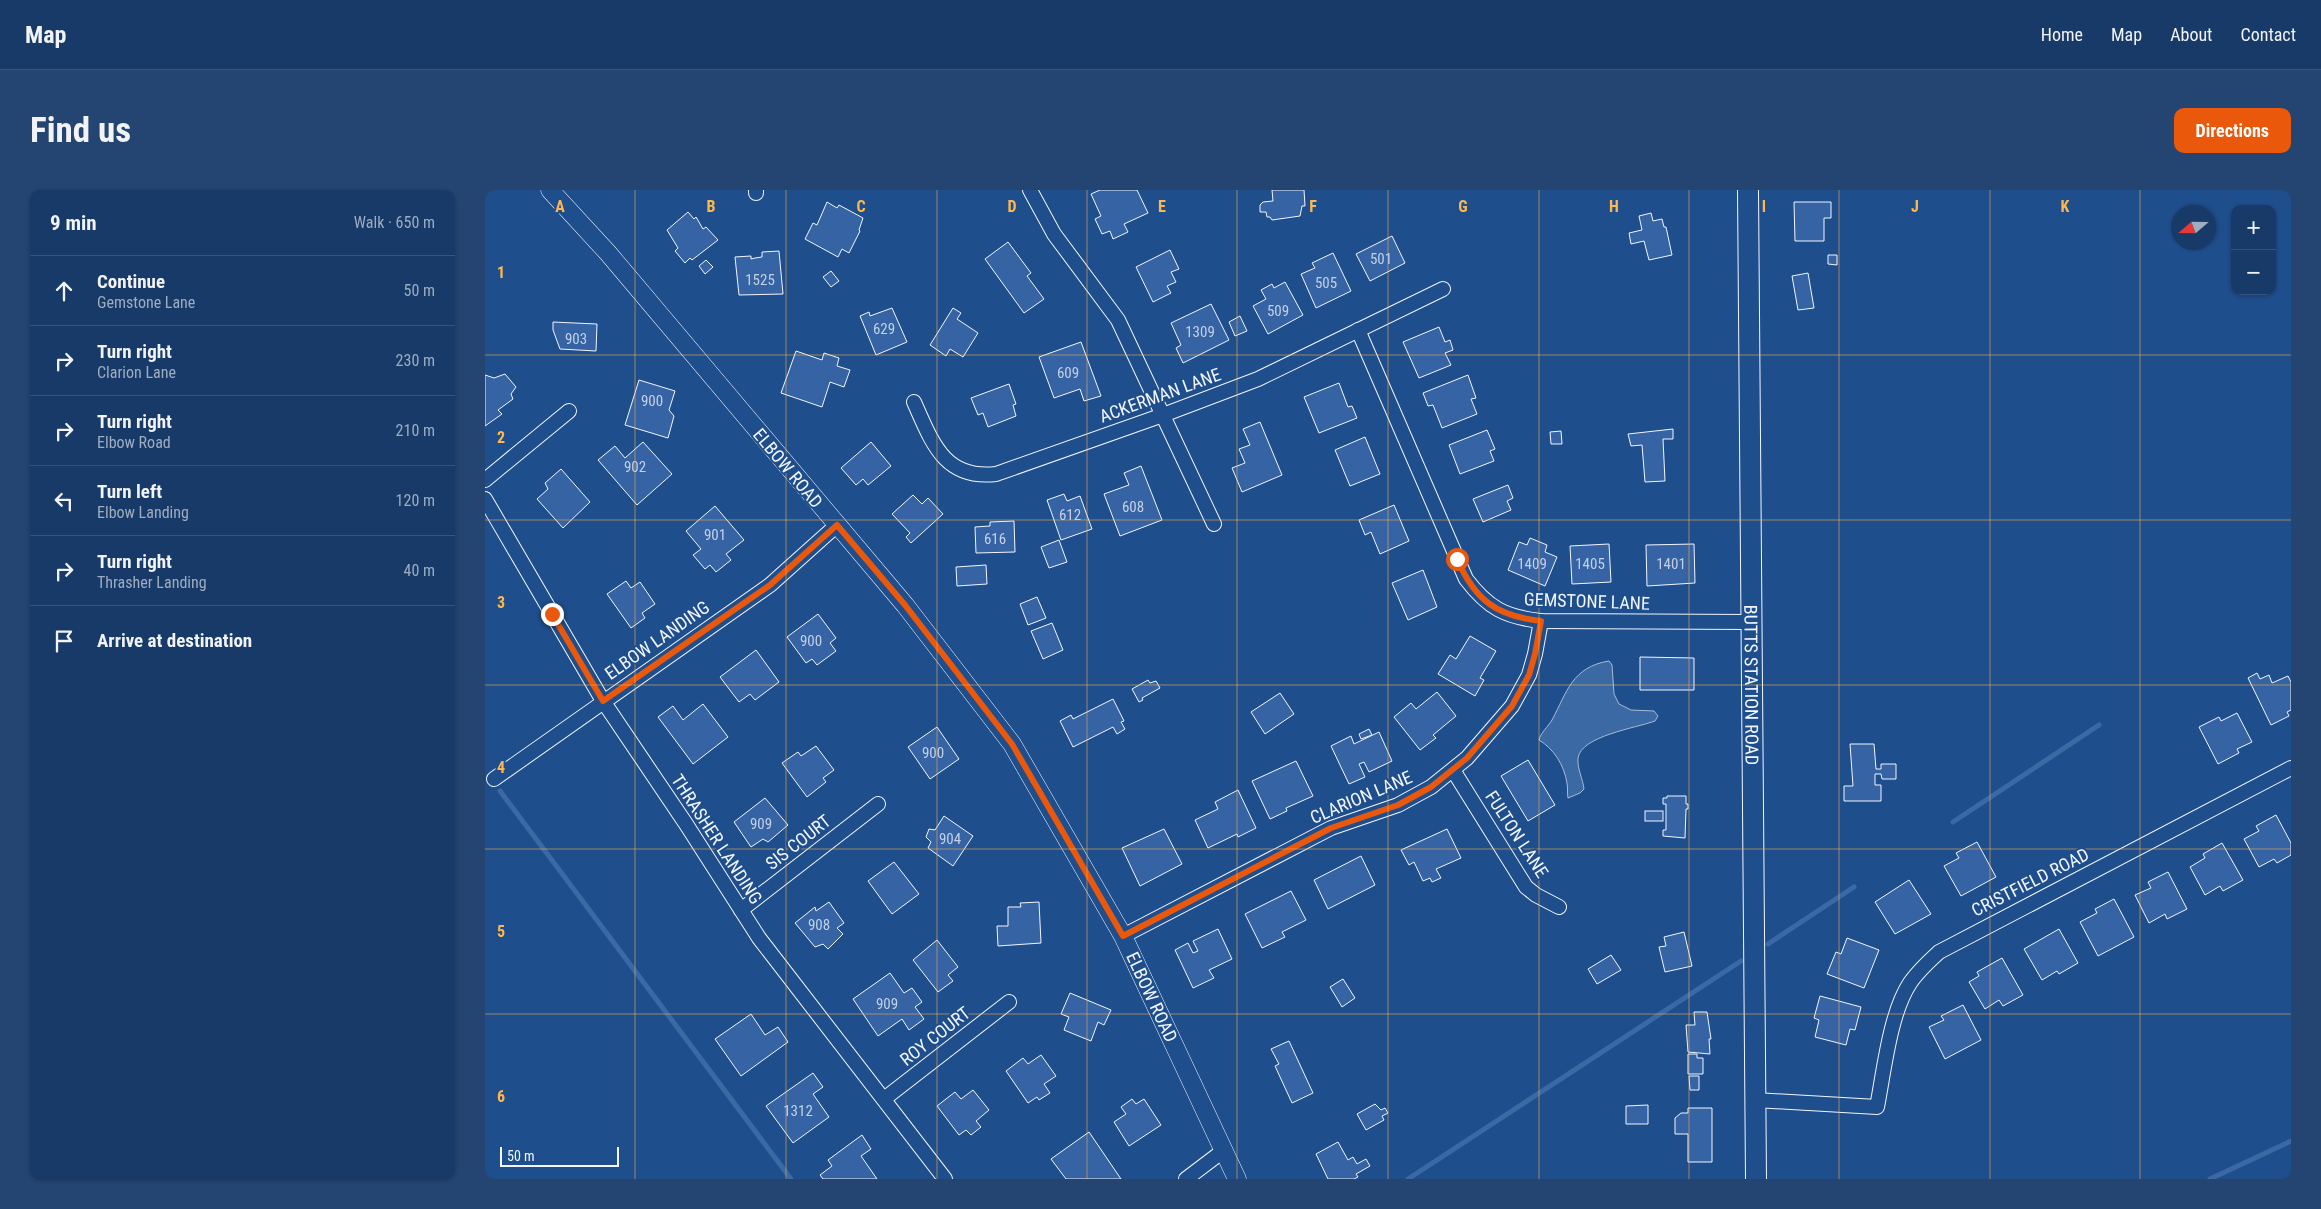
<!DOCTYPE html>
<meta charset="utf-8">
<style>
:root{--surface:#173a69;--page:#244571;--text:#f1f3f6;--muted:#9eadc0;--line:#36547d;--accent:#ea580c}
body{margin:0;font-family:"Roboto Condensed",sans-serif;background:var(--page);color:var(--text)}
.controls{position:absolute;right:15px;top:15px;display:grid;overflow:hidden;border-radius:10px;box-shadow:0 1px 4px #0004}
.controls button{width:45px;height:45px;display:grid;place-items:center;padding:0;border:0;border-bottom:1px solid var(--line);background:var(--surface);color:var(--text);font:25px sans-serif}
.compass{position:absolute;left:1686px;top:15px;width:45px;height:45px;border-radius:50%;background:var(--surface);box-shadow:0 1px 4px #0004;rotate:250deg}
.scale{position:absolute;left:15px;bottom:12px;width:119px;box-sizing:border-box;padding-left:5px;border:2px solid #f2f6ff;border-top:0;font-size:14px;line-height:18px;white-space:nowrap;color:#f2f6ff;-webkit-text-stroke:4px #1f4e8c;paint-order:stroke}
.stop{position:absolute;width:15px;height:15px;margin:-11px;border:4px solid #ea580c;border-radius:50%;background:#fff}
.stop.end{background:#ea580c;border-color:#fff;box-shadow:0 1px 5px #0008}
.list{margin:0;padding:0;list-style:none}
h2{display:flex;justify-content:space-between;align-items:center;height:65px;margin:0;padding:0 20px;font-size:21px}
h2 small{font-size:16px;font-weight:400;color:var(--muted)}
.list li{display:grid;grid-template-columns:32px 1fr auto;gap:15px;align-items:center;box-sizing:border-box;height:70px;padding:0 20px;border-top:1px solid var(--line)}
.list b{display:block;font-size:19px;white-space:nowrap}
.list p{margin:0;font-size:16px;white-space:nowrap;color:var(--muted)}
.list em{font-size:16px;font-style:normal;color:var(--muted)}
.icon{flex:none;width:28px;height:28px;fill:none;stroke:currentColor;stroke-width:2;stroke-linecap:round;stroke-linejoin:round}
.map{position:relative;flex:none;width:1806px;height:989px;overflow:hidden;border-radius:10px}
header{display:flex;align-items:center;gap:30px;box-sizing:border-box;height:70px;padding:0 25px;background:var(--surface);border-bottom:1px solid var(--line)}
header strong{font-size:24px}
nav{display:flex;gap:28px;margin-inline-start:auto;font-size:18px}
.intro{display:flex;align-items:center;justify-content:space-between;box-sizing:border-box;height:120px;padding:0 30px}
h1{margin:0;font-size:35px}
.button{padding:12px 22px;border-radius:10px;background:var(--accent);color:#fff;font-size:18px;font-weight:700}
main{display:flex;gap:30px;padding:0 30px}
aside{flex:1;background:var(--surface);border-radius:10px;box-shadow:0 1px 4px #0004}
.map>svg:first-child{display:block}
</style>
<header>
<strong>Map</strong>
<nav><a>Home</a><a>Map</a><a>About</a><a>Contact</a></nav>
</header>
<div class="intro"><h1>Find us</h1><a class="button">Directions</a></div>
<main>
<aside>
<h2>9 min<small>Walk · 650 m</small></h2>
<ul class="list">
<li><svg class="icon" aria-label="ahead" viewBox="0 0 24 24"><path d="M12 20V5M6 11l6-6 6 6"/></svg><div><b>Continue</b><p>Gemstone Lane</p></div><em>50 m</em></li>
<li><svg class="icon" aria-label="right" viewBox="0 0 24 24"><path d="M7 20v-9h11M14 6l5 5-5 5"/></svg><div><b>Turn right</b><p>Clarion Lane</p></div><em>230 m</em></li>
<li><svg class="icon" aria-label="right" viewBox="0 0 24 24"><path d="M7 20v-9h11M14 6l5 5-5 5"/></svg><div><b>Turn right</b><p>Elbow Road</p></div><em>210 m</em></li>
<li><svg class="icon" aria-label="left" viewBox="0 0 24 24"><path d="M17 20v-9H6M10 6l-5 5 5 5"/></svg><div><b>Turn left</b><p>Elbow Landing</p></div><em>120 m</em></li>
<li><svg class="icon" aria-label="right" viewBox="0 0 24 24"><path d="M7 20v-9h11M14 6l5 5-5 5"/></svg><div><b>Turn right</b><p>Thrasher Landing</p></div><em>40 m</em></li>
<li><svg class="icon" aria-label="arrive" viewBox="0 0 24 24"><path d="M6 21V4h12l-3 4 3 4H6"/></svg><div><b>Arrive at destination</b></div></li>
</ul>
</aside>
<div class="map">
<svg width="1806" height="989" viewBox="0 0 1806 989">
<rect width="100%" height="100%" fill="#1f4e8c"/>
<!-- water -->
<path fill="#3b69a3" stroke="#a8bbd7" d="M1124,471L1127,475L1129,504L1134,514L1146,520L1169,521L1173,526L1170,531C1151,538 1096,546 1093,568C1092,579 1098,589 1099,599L1095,603L1083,608C1082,604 1083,598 1082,593C1079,575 1069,559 1054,550C1056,542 1063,537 1067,530C1082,502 1087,477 1124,471Z"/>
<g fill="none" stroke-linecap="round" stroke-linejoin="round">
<!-- stream -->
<g stroke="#3b69a3" stroke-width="5">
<polyline points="15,601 306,989"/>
<polyline points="1468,632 1614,535"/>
<polyline points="1283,754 1369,697"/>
<polyline points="923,989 1256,771"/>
<polyline points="1725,989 1806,951"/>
</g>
</g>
<!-- building -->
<g fill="#3563a3" stroke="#f2f6ff">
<polygon points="615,0 652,0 663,23 639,34 643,42 628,49 625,41 617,44 610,29 616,26 606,4"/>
<polygon points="787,0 819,0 820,16 817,16 815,26 787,30 785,27 782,27 781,22 775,22 775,15 778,12 788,11"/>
<polygon points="342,12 352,18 354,15 378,28 374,40 375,41 364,63 357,59 353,67 320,49 328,33 332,35"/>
<polygon points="1309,12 1346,12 1346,28 1339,28 1339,51 1310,51"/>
<polygon points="203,22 209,29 211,27 218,39 221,37 233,50 207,70 205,68 200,73 190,61 193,58 182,40"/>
<polygon points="1166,23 1168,31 1177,29 1179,37 1181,37 1187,65 1164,70 1159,51 1146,54 1144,43 1157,40 1154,26"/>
<polygon points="907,46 920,73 885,91 871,64"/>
<polygon points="523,52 546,83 542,86 559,109 539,123 500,69"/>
<polygon points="685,60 694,79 686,82 691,92 682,96 686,103 668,112 651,77"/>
<polygon points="294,61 298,104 254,105 250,67 266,66 266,69 270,68 277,67 277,62"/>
<polygon points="848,63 866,101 831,118 816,84 830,78 827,73"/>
<polygon points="1343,65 1352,65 1352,75 1343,74"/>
<polygon points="221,70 228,77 220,84 214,76"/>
<polygon points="346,81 354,91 346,97 338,87"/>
<polygon points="1323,83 1329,118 1313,120 1307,86"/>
<polygon points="800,92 818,125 783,144 768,116 781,109 776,100 787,94 789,98"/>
<polygon points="726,114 744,150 698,173 691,158 696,155 686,133"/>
<polygon points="407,118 422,152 391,165 375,126 384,122 385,126"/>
<polygon points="468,118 476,123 472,129 493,143 478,167 465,159 461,166 445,155"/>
<polygon points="755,126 762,141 750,146 744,132"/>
<polygon points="68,132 112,134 111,161 75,159 68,140"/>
<polygon points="954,137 960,152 965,150 968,160 960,163 966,175 934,188 918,152"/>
<polygon points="596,152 616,206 599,211 595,199 569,208 554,167"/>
<polygon points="311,161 337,170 339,163 354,168 352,176 365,180 359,197 345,192 337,217 296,203"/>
<polygon points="20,184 31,197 26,204 28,209 13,220 17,224 0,236 0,185 9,188"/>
<polygon points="983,185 991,208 986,209 992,224 957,238 948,215 943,216 938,203"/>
<polygon points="154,190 190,201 184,220 189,226 183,248 140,235"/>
<polygon points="854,193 863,217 867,216 872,228 834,243 819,207"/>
<polygon points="524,194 531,214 528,215 531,226 503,237 498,223 493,225 486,208"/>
<polygon points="775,232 797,285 757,302 747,278 760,273 754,259 765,255 758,239"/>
<polygon points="1188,239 1188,249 1178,249 1180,291 1160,292 1157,255 1146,256 1143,244"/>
<polygon points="1002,240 1010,259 1005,261 1009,271 975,284 964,255"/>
<polygon points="1076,241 1077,254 1066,254 1065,242"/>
<polygon points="880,247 895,284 865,296 850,260"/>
<polygon points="158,252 187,284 152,315 113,270 130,256 140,268"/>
<polygon points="386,252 406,276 383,295 378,289 371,295 356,278"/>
<polygon points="656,276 677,330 635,346 619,304 644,295 639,283"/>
<polygon points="76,279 105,312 78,338 52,309 63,299 60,293"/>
<polygon points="1023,295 1028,308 1022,311 1026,320 998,332 988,309"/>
<polygon points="579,304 582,311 595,306 607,339 576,350 562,310"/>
<polygon points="428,305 437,314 443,308 458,324 426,353 421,347 425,343 407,324"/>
<polygon points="909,315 924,351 895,364 886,342 880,345 874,330"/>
<polygon points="230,316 259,350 241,364 246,370 231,382 225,375 220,379 208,365 216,359 201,341"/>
<polygon points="529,331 530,362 491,363 490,337 505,336 505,332"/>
<polygon points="1045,348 1062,355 1060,362 1072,367 1060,396 1023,380 1034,352 1042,355"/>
<polygon points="574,350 582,372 564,378 556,357"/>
<polygon points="1124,354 1126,392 1087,394 1085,356"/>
<polygon points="1209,354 1210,393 1162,396 1161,355"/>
<polygon points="501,375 502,394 472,396 471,377"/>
<polygon points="938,380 952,417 923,430 907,393"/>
<polygon points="141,391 146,398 155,392 170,414 157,423 160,428 146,438 122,404"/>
<polygon points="552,407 561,428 543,435 535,414"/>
<polygon points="333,424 351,448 345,453 351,461 332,475 327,469 321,473 302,447"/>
<polygon points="567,433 578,460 558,469 546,441"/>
<polygon points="985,446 1011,461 995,488 999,490 990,506 953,484 965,465 971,469"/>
<polygon points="271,460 294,492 270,510 265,504 254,512 235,487"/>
<polygon points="1155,467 1209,468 1209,500 1155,500"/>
<polygon points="1772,483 1775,489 1784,485 1787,493 1803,486 1806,492 1806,520 1802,522 1804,526 1786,535 1763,488"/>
<polygon points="663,490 665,493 671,491 675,498 657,508 658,510 654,512 647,499"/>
<polygon points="952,502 971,526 948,545 951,548 935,560 909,527 926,513 931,519"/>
<polygon points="795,503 809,524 780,544 766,522"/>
<polygon points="628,509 639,531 636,532 640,539 632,544 628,537 588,557 575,531 586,525 588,529"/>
<polygon points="218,514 243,547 208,574 173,527 188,516 198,530"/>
<polygon points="1752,523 1767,552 1752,559 1754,563 1733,574 1714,537 1734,527 1736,531"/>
<polygon points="452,537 474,569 445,589 423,557"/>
<polygon points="884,539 887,545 876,549 874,544"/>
<polygon points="894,542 907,571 884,582 879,572 874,574 880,587 864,594 846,556 866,546 869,554"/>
<polygon points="1365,554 1389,554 1391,579 1396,579 1396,574 1411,574 1411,589 1397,589 1396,584 1390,584 1390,595 1396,595 1396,611 1359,611 1359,596 1368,596"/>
<polygon points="331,556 349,580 338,588 341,592 322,607 297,573 313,562 316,566"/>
<polygon points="1043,570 1070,615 1043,631 1016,586"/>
<polygon points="811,571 828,606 801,618 802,621 785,629 767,591"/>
<polygon points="753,600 771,638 753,647 752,644 723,658 710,630 733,619 730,612"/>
<polygon points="1182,606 1201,606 1201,614 1203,614 1203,619 1201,619 1200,648 1178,646 1178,640 1181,640 1181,614 1178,614 1178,608 1182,608"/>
<polygon points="280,608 303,635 283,652 278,649 266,657 249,632"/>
<rect x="1160" y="621" width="18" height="10"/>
<polygon points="1791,625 1806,653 1806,665 1792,673 1789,669 1774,677 1759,649 1774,641 1771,636"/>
<polygon points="459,626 488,646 468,676 443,658 446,652 441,647 444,639 450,640"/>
<polygon points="679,639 697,674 655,696 637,658"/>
<polygon points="962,639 976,668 951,679 956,688 947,692 945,688 938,691 929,672 924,675 916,660"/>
<polygon points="1492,652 1511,687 1476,706 1459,676 1474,668 1471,663"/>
<polygon points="1737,653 1758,690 1738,701 1735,696 1720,705 1705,677 1720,668 1718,664"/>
<polygon points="876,666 890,695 843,719 829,690"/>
<polygon points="409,672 434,704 407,724 383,691"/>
<polygon points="1683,682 1702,719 1682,729 1680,724 1664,733 1650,705 1666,698 1663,692"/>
<polygon points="1424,690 1446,724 1410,744 1390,712"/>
<polygon points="806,701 821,730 797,742 800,747 777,758 760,724"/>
<polygon points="1629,709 1649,747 1613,766 1595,732 1612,723 1610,719"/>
<polygon points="344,712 359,733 352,738 358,744 343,759 338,754 330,757 310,733 330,717 331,721"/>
<polygon points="554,712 556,753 513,756 512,736 523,736 523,717 536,717 535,713"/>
<polygon points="733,739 747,769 724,780 729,788 708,798 690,760 703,753 708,763 713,761 708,751"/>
<polygon points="1574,739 1593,773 1574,784 1572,781 1557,790 1539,759"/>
<polygon points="1199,742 1207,776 1180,782 1174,757 1181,756 1179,747"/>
<polygon points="1362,748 1394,760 1379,798 1342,784 1351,762 1356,764"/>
<polygon points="452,750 473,777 463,785 468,791 453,802 428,770"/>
<polygon points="1126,765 1136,780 1112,794 1103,779"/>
<polygon points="1517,768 1538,805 1518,816 1514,810 1500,819 1484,792 1494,786 1492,782"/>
<polygon points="405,783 419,803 427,798 437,812 430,817 439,829 424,840 417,829 393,846 368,809"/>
<polygon points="858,789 870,808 857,817 845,797"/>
<polygon points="585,803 626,820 619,835 613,832 606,851 579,840 584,827 576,824"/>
<polygon points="1335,806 1376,817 1370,840 1365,839 1361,855 1330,847 1334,830 1329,828"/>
<polygon points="1478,815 1496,850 1460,869 1444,837 1459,830 1456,826"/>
<polygon points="1209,822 1222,822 1226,849 1224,849 1225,864 1203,862 1201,835 1210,835"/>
<polygon points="266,824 280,845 293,837 303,852 256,886 230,849"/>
<polygon points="804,851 828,903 807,913 790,876 794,874 786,859"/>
<polygon points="1203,864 1212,864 1212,868 1218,868 1218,884 1203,884"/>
<polygon points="556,865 571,886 559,894 565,903 554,910 552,907 543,913 521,881 538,868 543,874"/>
<polygon points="328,883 338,897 328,904 344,927 308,953 281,916"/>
<polygon points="1204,886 1214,886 1214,900 1205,900"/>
<polygon points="488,900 504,920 491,931 496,937 486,945 481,940 474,945 452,916 470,902 476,909"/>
<polygon points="647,909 651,914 659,909 676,935 644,956 629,932 641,924 636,917"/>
<polygon points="890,914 896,920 900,918 903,923 897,926 899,930 881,940 872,924"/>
<polygon points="1163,915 1163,934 1141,934 1141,916"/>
<polygon points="1203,918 1227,918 1227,972 1203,972 1203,944 1190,944 1190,928 1196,923 1203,923"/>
<polygon points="604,942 636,989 581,989 566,969"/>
<polygon points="377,945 386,959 376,966 392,989 338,989 335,985 347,976 343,970"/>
<polygon points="853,952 863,970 868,967 872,974 881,969 885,976 871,984 873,987 869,989 843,989 831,964"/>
</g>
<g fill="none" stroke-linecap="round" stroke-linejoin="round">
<defs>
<g id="minor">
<polyline points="545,0 569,44 633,130 729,334"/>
<polyline points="271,3 271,0"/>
<path d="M873,140L981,389C1003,418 1020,427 1056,431L1267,432"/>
<path d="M429,212C447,252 459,290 511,284L678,225L773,189L958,99"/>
<polyline points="0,290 84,221"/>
<polyline points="0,309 118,511 201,634 274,748 460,989"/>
<polyline points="968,580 1041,697 1051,705 1074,717"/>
<polyline points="9,589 285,395 352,335"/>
<polyline points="256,720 393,614"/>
<polyline points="638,746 846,638 913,615 946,597 982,568 1027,516 1044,485 1050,464 1056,431"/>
<polyline points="399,909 524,812"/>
<path d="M1270,910L1392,917C1399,881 1405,823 1425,793C1433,781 1443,772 1454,762L1806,578"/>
<polyline points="701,989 738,961"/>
</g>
<polyline id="tertiary" points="65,0 123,63 420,415 527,554 638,746 752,989"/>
<g id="secondary">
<path id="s1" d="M1263,0L1271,989"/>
</g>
</defs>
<!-- minor casing -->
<use href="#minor" stroke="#f2f6ff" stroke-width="16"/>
<!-- tertiary casing -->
<use href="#tertiary" stroke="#f2f6ff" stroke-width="19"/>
<!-- secondary casing -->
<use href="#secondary" stroke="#f2f6ff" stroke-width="22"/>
<!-- minor -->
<use href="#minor" stroke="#1f4e8c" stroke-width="14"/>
<!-- tertiary -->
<use href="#tertiary" stroke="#1f4e8c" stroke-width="18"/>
<!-- secondary -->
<use href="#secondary" stroke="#1f4e8c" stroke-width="20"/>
</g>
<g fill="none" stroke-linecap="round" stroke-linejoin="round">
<!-- route -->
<path stroke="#ea580c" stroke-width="6" d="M67,424L118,511L285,395L352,335L420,415L527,554L638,746L846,638L913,615L946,597L982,568L1027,516L1044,485L1050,464L1056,431C1011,426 990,410 972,369"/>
</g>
<!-- grid -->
<path fill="none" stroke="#ffb74d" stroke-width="1" stroke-opacity="0.55" d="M150,0V989M301,0V989M452,0V989M602,0V989M752,0V989M903,0V989M1054,0V989M1204,0V989M1354,0V989M1505,0V989M1655,0V989M0,165H1806M0,330H1806M0,495H1806M0,659H1806M0,824H1806"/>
<g text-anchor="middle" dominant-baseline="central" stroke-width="4" stroke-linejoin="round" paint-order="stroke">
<!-- number labels -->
<g font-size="15" fill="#c3d1e8">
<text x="896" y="69">501</text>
<text x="275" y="90">1525</text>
<text x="841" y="93">505</text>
<text x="793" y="121">509</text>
<text x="399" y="139">629</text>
<text x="715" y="142">1309</text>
<text x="91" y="149">903</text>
<text x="583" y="183">609</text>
<text x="167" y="211">900</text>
<text x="150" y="277">902</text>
<text x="648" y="317">608</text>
<text x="585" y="325">612</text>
<text x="230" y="345">901</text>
<text x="510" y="349">616</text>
<text x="1047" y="374">1409</text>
<text x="1105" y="374">1405</text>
<text x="1186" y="374">1401</text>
<text x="326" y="451">900</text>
<text x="448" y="563">900</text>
<text x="276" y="634">909</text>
<text x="465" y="649">904</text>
<text x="334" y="735">908</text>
<text x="402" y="814">909</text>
<text x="313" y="921">1312</text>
</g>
<!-- street labels -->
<g font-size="18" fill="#f2f6ff" stroke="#1f4e8c">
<text transform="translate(675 205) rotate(-20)">ACKERMAN LANE</text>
<text transform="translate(303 278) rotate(50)">ELBOW ROAD</text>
<text transform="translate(1102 411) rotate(2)">GEMSTONE LANE</text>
<text transform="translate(172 450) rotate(-35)">ELBOW LANDING</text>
<text stroke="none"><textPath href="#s1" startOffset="495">BUTTS STATION ROAD</textPath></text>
<text transform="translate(876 607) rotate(-23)">CLARION LANE</text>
<text transform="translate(1032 644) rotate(57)">FULTON LANE</text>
<text transform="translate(232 649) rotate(57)">THRASHER LANDING</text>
<text transform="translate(313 652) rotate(-38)">SIS COURT</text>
<text transform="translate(1545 692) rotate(-27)">CRISTFIELD ROAD</text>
<text transform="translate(667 807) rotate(65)">ELBOW ROAD</text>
<text transform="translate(450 846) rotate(-38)">ROY COURT</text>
</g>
</g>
<g font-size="16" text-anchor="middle" font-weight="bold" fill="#ffb74d" stroke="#1f4e8c" stroke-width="4" stroke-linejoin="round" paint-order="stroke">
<text x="75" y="22">A</text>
<text x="226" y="22">B</text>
<text x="376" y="22">C</text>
<text x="527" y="22">D</text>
<text x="677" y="22">E</text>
<text x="828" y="22">F</text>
<text x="978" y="22">G</text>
<text x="1129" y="22">H</text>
<text x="1279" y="22">I</text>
<text x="1430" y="22">J</text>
<text x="1580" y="22">K</text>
<text x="16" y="88">1</text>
<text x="16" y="253">2</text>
<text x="16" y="418">3</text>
<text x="16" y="583">4</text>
<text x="16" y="747">5</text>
<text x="16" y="912">6</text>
</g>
</svg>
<div class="controls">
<button>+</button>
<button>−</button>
</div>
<svg class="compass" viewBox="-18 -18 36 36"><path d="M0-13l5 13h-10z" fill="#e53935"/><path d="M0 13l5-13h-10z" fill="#9eadc0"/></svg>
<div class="scale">50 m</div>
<div class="stop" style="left:972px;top:369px"></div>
<div class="stop end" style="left:67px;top:424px"></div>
</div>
</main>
